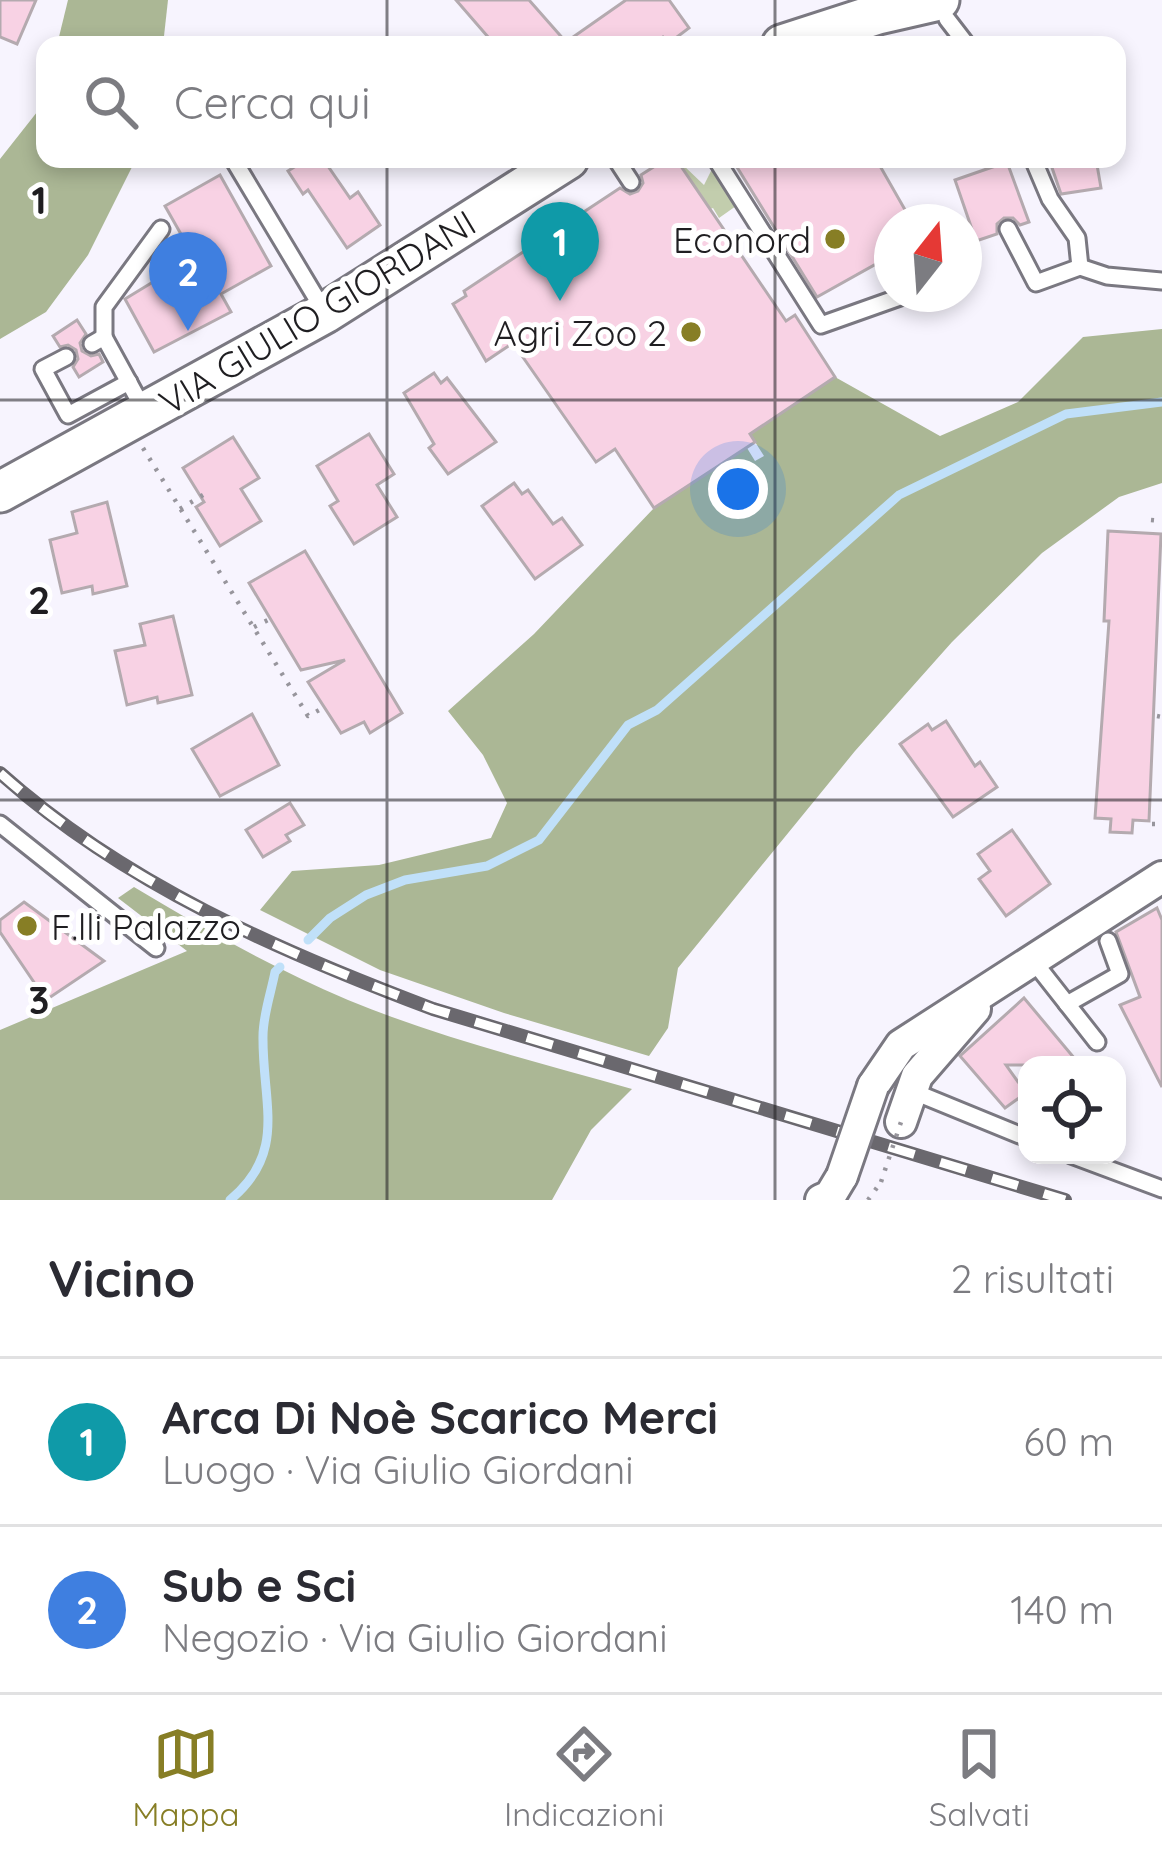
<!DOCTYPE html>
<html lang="it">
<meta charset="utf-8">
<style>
:root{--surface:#fff;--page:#f7f7f7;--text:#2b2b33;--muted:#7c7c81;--line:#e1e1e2;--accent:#877e25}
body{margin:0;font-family:Quicksand,sans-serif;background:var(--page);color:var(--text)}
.controls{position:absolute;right:36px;bottom:36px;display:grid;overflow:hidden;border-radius:24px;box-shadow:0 6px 18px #0003}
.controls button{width:108px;height:108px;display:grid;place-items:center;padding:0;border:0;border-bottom:3px solid var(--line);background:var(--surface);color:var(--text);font:60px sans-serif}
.compass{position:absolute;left:874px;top:204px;width:108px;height:108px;border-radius:50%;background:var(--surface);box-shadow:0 6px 18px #0003;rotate:17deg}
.you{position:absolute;left:738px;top:489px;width:42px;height:42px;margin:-30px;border:9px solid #fff;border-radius:50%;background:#1a73e8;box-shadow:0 0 0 18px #1a73e833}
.badge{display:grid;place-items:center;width:78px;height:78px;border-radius:50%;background:var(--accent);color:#fff;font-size:39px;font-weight:700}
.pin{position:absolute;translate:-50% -99px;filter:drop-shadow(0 3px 6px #0008)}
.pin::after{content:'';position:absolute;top:63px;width:42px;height:36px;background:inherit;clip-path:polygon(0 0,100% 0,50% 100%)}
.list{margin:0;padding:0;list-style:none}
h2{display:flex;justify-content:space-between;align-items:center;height:156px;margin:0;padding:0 48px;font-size:51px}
h2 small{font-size:39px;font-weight:400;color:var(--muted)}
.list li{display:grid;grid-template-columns:78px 1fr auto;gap:36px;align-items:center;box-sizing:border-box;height:168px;padding:0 48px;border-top:3px solid var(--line)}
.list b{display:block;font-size:45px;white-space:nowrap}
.list p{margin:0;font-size:39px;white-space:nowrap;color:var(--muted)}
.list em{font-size:39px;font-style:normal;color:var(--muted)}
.icon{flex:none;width:66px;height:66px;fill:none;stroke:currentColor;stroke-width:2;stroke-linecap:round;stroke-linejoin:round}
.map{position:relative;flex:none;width:1162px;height:1200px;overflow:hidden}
.search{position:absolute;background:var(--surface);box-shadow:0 6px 18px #0003;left:36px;right:36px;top:36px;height:132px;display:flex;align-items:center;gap:30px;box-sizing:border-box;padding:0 42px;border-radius:24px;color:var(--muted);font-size:45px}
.sheet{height:492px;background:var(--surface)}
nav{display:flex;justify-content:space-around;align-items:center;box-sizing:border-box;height:168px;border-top:3px solid var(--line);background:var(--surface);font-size:33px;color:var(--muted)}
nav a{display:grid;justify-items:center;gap:6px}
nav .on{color:var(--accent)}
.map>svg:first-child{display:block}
</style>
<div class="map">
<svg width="1162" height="1200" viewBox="0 0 1162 1200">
<rect width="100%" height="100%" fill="#f7f4fe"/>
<!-- green -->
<polygon fill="#c2cdad" points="676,159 684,159 683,165 704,185 712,169 736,206 719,218 713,208 708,210"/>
<!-- forest -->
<g fill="#abb795">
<polygon points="68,0 168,0 163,45 57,45"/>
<polygon points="45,92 45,159 136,159 88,255 46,312 0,339 0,159 41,107"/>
<polygon points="1162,329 1162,483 1119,497 1042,553 952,642 855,751 678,968 668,1028 649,1056 504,1013 380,970 260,910 292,871 379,865 491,838 507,803 483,755 448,711 534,634 654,508 747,448 755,461 764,456 750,434 835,377 940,436 1018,402 1083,337"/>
<path d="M134,887C204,929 273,968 348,1000C440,1038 537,1062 632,1089L591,1130L552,1200H0V1030L187,951L118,898Z"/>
</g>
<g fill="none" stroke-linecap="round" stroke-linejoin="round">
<!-- stream -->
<g stroke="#c0e0f9" stroke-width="9">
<polyline points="308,940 330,918 366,895 405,880 487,866 539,840 628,725 657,710 899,495 1066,414 1162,402"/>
<path d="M230,1200C288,1152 262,1103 263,1036C263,1015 271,993 275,972L280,967"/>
</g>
</g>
<!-- building -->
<g fill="#f8d2e4" stroke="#b4aaaf" stroke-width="3">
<polygon points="0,0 36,0 17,44 0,37"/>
<polygon points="456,0 529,0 566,42 626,0 669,0 689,28 669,43 663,37 653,45 495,45"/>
<polygon points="307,159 323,159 350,198 358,192 380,225 347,248 308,190 303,194 288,171"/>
<polygon points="666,159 676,159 786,321 795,315 835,377 750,434 755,442 654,508 615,449 596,462 513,343 486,361 453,304 466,296 464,291 620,188 630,194 638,191 643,183 641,175"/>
<polygon points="732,159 876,159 912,222 892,222 892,255 817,297"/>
<polygon points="1049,159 1096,159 1101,188 1061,194"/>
<polygon points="1007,162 1029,222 1020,225 1013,218 1004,218 997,224 997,234 976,241 955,180"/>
<polygon points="220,175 271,266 221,294 231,312 154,352 125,299 194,257 165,206"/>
<polygon points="77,320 86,334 80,343 82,351 91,356 99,354 103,362 79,377 73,367 78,359 76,350 68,345 60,347 53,336"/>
<polygon points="434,373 441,383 447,378 496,442 448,474 429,448 434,444 404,393"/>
<polygon points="369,434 394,474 377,485 397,517 354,544 330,506 338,501 317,466"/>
<polygon points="233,437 259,478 241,489 261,521 220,546 196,507 204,502 183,468"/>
<polygon points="514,483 522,494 528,490 553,524 562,518 582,545 535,579 482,506"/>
<polygon points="107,502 127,586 93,594 92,586 62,593 50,540 77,533 72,512"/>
<polygon points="1108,531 1161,534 1149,821 1133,820 1132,833 1110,832 1111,819 1095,818 1109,621 1104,621"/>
<polygon points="305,551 402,713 370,733 364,722 341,733 308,682 345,660 301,670 249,583"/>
<polygon points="173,616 192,695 158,703 157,697 127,705 115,651 145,645 140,624"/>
<polygon points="252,714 279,765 220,796 192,749"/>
<polygon points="946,721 975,766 980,762 997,787 953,817 900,744 928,724 932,730"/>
<polygon points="290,803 304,825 286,835 290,841 263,857 246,830"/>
<polygon points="1012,830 1050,884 1006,916 979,879 990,871 978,854"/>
<polygon points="24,902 104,961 46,1000 0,932 0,920"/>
<polygon points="1157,908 1162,920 1162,1087 1120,1005 1140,997 1116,932"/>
<polygon points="1024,998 1080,1065 1006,1065 1026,1093 1005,1108 960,1056"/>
</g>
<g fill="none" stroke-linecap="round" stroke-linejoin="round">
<defs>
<g id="service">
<polyline points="947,19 967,45"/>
<polyline points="233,159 324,311"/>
<polyline points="616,159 631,182"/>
<polyline points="716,159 821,325 900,297"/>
<polyline points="1008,229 1036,283 1080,267 1077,238 1050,199 1033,159"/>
<polyline points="1080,267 1107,276 1162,281"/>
<polyline points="104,337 104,307 161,229"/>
<polyline points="92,344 104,337 144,410"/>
<polyline points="66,357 43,369 68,415 129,382"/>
<polyline points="0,824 156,948"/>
<polyline points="1031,958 1097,1042"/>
<polyline points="1067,1004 1120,974 1108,941"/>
<polyline points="912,1091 1027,1138"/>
<polyline points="1071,1155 1162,1189"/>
</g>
<g id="minor">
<polyline points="873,1086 901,1045 1162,877"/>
<polyline points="901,1122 917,1076 975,1009"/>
<polyline points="821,1200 830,1196 842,1176"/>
</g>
<g id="tertiary">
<polyline points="782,45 878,14 939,0"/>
<polyline points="0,492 325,313 568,159"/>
</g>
</defs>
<!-- service casing -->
<use href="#service" stroke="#7a7881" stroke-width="21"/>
<!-- minor casing -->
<use href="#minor" stroke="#7a7881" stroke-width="36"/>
<!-- tertiary casing -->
<use href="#tertiary" stroke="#7a7881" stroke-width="45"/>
<!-- path -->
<g stroke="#97959c" stroke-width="4.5" stroke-dasharray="3 9" stroke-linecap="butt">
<polyline points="143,448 308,716 323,708"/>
<polyline points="180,509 208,492"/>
<polyline points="1151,520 1162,521"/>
<polyline points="254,627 270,619"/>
<polyline points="1157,716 1162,717"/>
<polyline points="1152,824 1162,824"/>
<polyline points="868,1200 881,1182"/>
</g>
<!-- service -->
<use href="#service" stroke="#fff" stroke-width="15"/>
<!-- minor -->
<use href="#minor" stroke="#fff" stroke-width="30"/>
<!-- tertiary -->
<use href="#tertiary" stroke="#fff" stroke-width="39"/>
<defs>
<path id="rail" d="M0,773C124,884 279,951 433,1009L1065,1200"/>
</defs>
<!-- rail casing -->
<use href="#rail" stroke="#6a686e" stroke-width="14"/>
<!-- rail -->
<use href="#rail" stroke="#fff" stroke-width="9" stroke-dasharray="27" stroke-linecap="butt"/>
<defs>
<polyline id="minor-bridge" points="842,1176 873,1086"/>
</defs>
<!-- minor-bridge casing -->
<use href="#minor-bridge" stroke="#7a7881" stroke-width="36" stroke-linecap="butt"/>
<!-- path-bridge -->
<polyline stroke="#97959c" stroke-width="4.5" stroke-dasharray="3 9" stroke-linecap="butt" points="881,1182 901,1122"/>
<!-- minor-bridge -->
<use href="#minor-bridge" stroke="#fff" stroke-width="30"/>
</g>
<!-- grid -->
<path fill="none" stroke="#1f1e21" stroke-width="3" stroke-opacity="0.55" d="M387,0V45M775,0V45M387,159V1200M775,159V1200M0,400H1162M0,800H1162"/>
<!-- markers -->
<g fill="#877e25" stroke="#fff" stroke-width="4.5">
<circle cx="835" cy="239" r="12"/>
<circle cx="691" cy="332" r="12"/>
<circle cx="27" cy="926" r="12"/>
</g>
<g text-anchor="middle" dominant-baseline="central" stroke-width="10" stroke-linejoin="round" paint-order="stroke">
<!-- poi labels -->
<g font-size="36" fill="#1f1e21" stroke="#fff" text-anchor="end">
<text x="811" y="239">Econord</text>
<text x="667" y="332">Agri Zoo 2</text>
<text x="51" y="926" text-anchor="start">F.lli Palazzo</text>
</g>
<!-- street labels -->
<g font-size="36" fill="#1f1e21" stroke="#fff">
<text transform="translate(317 312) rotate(-31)">VIA GIULIO GIORDANI</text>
</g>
</g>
<g font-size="39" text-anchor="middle" font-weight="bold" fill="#1f1e21" stroke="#fff" stroke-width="10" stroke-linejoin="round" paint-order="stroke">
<text x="39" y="214">1</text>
<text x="39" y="614">2</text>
<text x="39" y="1014">3</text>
</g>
</svg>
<div class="controls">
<button><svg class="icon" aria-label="locate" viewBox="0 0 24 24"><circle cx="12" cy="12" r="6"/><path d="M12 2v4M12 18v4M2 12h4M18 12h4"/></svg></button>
</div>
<svg class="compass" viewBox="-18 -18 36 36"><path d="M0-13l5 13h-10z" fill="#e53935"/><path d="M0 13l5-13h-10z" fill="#7c7c81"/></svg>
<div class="you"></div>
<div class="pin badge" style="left:560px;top:301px;background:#0f9aa8">1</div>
<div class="pin badge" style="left:188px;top:331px;background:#3f7fe0">2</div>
<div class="search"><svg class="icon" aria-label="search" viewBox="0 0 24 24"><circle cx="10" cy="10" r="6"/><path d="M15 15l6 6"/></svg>Cerca qui</div>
</div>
<section class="sheet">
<h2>Vicino<small>2 risultati</small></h2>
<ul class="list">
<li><span class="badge" style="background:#0f9aa8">1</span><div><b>Arca Di Noè Scarico Merci</b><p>Luogo · Via Giulio Giordani</p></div><em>60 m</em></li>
<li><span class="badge" style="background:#3f7fe0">2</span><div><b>Sub e Sci</b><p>Negozio · Via Giulio Giordani</p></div><em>140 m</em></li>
</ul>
</section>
<nav>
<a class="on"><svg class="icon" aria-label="map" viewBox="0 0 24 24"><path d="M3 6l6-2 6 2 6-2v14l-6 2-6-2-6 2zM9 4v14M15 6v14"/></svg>Mappa</a>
<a><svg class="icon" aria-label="directions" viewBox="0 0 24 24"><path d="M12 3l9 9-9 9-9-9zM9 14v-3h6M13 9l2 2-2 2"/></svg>Indicazioni</a>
<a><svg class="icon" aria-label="saved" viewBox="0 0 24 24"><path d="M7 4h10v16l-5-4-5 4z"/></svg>Salvati</a>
</nav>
